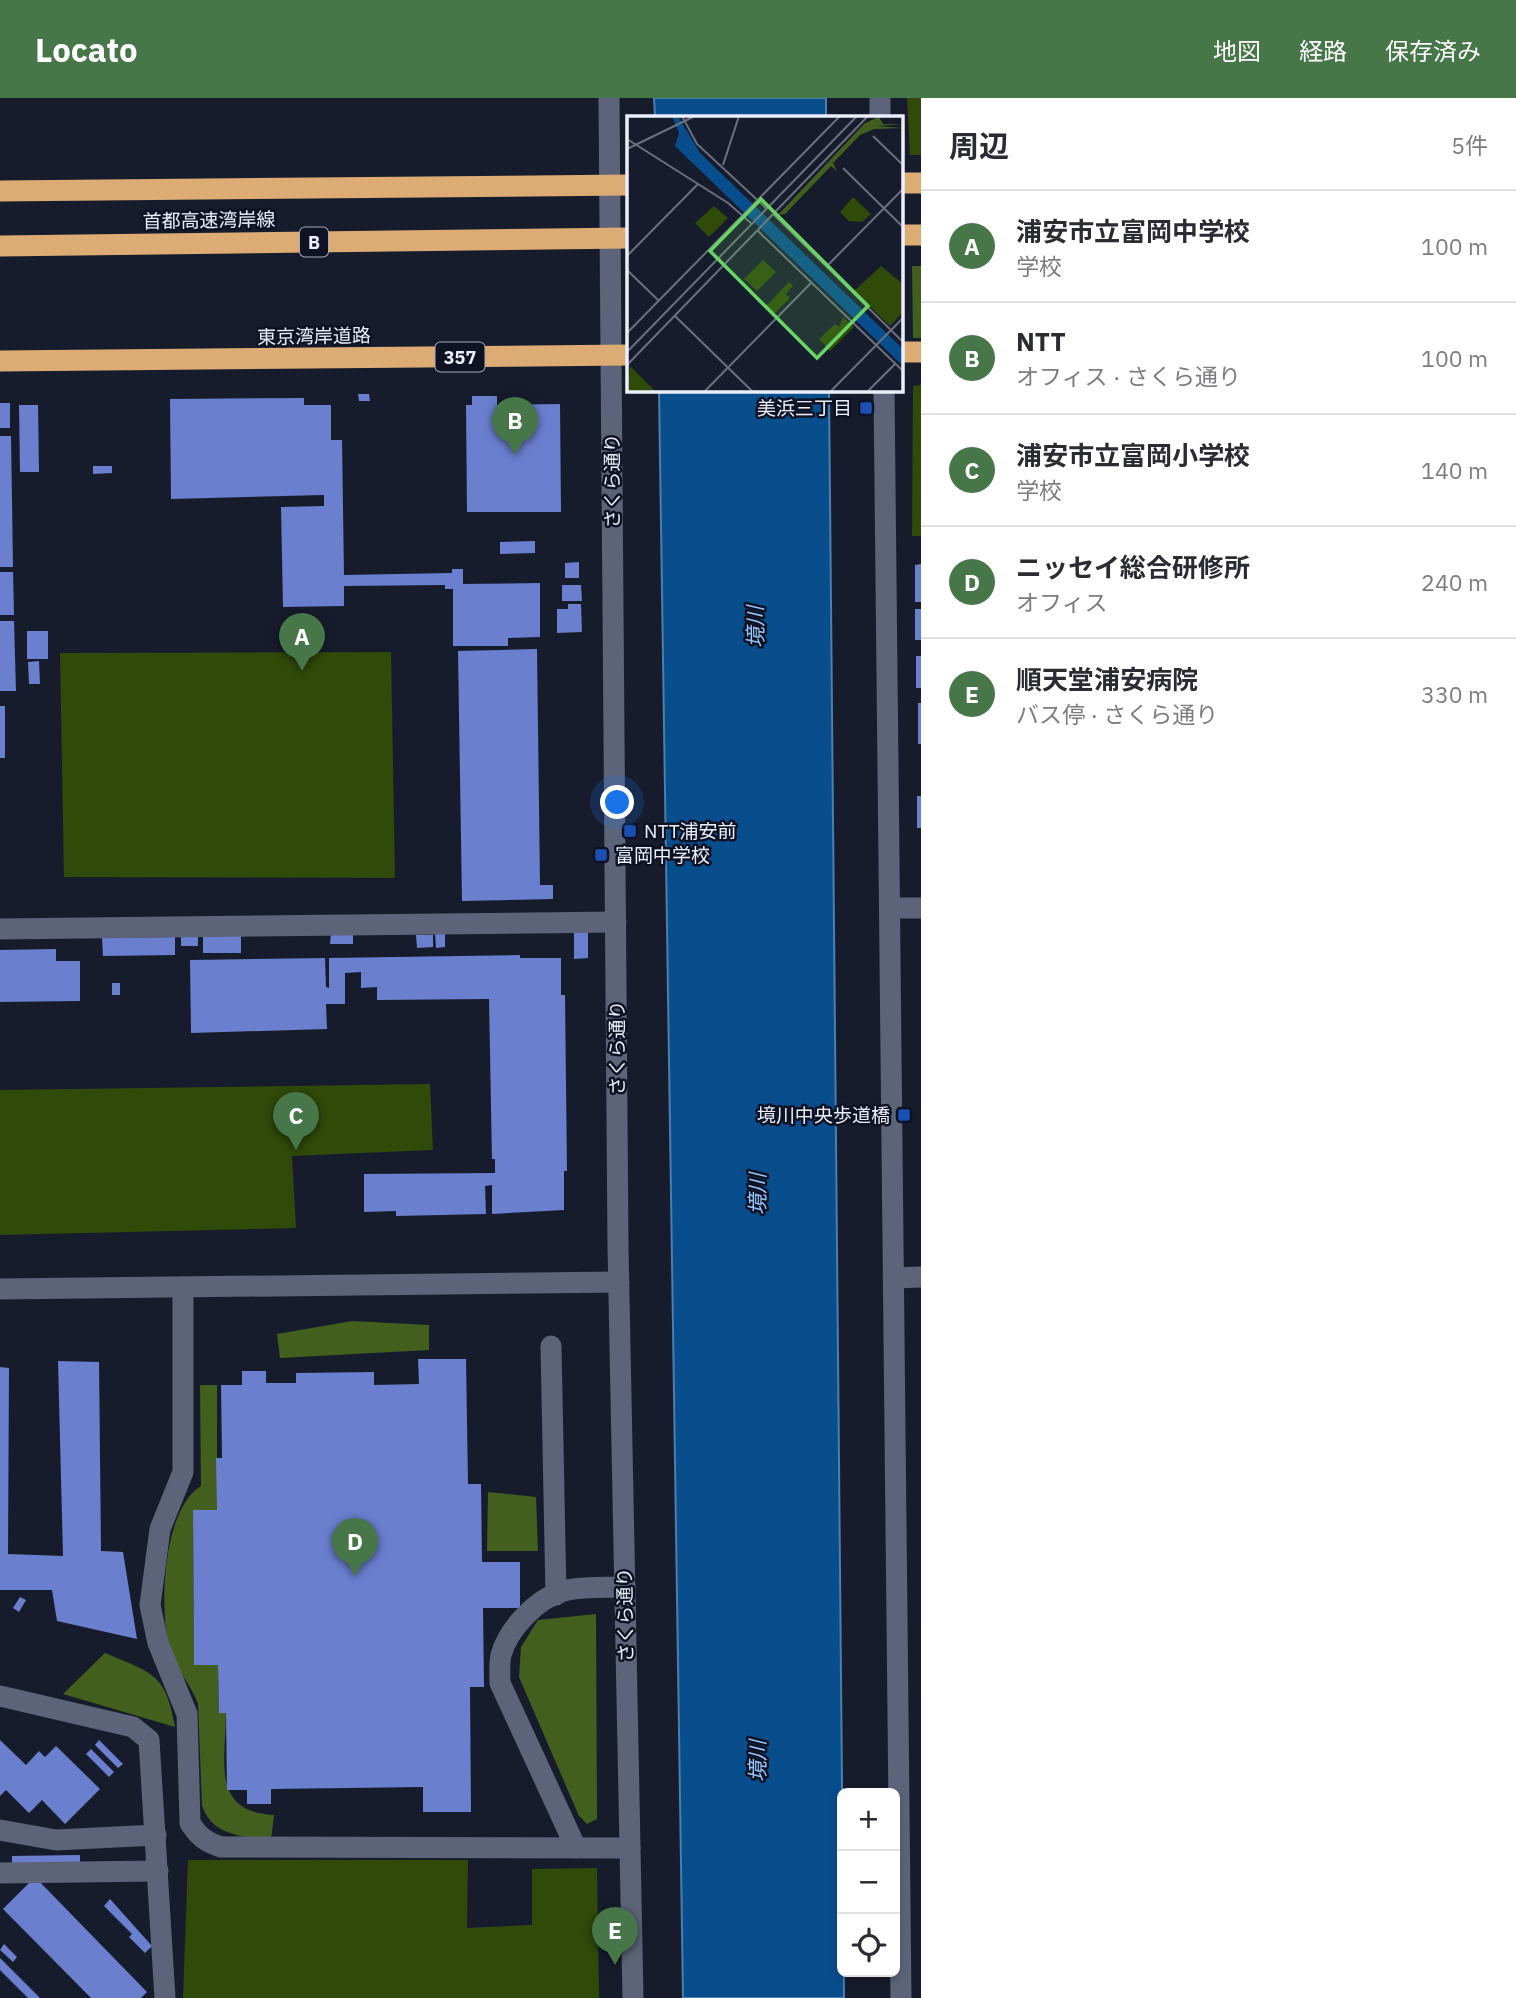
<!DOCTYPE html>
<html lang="ja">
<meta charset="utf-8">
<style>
:root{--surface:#fff;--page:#f2f2f3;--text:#2b2b33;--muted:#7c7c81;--line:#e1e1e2;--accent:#477749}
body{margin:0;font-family:"IBM Plex Sans","Noto Sans JP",sans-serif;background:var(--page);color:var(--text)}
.controls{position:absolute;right:21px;bottom:21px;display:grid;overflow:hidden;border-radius:10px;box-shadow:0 4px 10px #0003}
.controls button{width:63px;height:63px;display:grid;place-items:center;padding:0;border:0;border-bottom:2px solid var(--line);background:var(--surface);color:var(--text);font:35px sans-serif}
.you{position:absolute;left:618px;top:705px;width:24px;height:24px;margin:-18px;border:5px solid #fff;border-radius:50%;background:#1a73e8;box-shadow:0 0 0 10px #1a73e833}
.badge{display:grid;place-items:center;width:46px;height:46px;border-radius:50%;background:var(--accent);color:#fff;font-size:23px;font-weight:700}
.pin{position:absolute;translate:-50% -58px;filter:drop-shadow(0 2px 4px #0008)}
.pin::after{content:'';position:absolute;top:37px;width:24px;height:21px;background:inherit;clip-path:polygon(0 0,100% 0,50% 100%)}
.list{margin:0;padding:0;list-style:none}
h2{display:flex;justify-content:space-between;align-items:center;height:91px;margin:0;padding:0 28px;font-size:30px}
h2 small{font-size:23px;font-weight:400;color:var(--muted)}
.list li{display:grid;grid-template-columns:46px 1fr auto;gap:21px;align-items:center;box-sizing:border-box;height:112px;padding:0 28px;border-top:2px solid var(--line)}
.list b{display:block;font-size:26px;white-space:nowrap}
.list p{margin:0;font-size:23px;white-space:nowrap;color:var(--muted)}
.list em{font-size:23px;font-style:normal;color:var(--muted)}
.icon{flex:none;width:38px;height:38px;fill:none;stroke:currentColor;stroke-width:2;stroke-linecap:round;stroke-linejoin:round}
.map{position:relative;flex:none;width:921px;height:1900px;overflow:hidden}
header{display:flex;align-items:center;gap:42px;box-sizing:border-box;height:98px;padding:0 35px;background:var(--accent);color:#fff}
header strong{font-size:33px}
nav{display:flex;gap:38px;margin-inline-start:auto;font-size:24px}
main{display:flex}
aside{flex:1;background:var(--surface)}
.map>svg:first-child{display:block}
</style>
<header>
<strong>Locato</strong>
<nav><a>地図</a><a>経路</a><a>保存済み</a></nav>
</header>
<main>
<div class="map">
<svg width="921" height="1900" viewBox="0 0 921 1900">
<rect width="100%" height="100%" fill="#171c2d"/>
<!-- green -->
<g fill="#304a09">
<polygon points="907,0 921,0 921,57 910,57"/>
<polygon points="921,287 921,438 912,438 913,288"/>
<polygon points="391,554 395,780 64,779 60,555"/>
<polygon points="430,986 433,1052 292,1058 296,1130 0,1137 0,992"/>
<polygon points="188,1762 468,1762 467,1830 532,1827 532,1771 597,1770 599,1900 183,1900"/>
</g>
<!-- forest -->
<g fill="#435f1e">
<polygon points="912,168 921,168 921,240 913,240"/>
<polygon points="352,1223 429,1227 429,1252 280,1260 277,1236"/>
<path d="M200,1287H217V1412L193,1413L194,1567H218L219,1614L226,1615C226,1662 210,1714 274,1717L271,1742C242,1739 211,1737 202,1707L198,1606C191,1585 175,1572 169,1548C159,1508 163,1411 201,1388Z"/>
<polygon points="488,1394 536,1399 538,1453 487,1453"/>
<polygon points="596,1516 597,1721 587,1726 579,1718 519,1579 521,1549 538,1522"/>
<path d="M105,1555C152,1575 166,1575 175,1629L63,1596Z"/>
</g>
<!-- water -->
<g fill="#084e8d" stroke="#4c7eae" stroke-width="2">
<polygon points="654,0 826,0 826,19 655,19"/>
<polygon points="659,292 829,292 844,1900 683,1900"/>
</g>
<!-- building -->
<g fill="#6a7fce">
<polygon points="358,296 369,296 370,303 359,303"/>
<polygon points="472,298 497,298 497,307 560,306 561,414 467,414 466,307 472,307"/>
<polygon points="304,300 304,307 331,307 331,342 342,342 344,477 452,475 452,471 463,471 463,486 540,485 540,539 508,540 508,548 453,548 453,491 445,491 445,487 344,488 344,508 283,509 281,409 324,408 324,397 171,401 170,301"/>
<rect x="0" y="305" width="10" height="25"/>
<polygon points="19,307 38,307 39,374 20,374"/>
<polygon points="0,338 11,338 13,469 0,469"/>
<polygon points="93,368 112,368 112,375 93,376"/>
<polygon points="535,443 535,455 500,456 500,444"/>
<polygon points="579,464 579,480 565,480 565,465"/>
<polygon points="921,466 921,504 915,504 915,467"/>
<polygon points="0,474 13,474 14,517 0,517"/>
<polygon points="562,487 581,487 582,503 562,503"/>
<polygon points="568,506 581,506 582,534 557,535 557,511 568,511"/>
<rect x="915" y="511" width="6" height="31"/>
<polygon points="0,523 14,523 16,593 0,593"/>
<rect x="27" y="533" width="21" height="28"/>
<polygon points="537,551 540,787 553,787 553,801 462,803 458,553"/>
<rect x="916" y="558" width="5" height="32"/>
<polygon points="39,563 40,586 29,586 28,564"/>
<rect x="918" y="605" width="3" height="41"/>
<rect x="0" y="608" width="5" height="52"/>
<rect x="917" y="698" width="4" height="32"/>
<polygon points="574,832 588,832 588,860 574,861"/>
<polygon points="331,834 353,834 353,846 330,846"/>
<polygon points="435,834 445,834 445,849 436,850"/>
<rect x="203" y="837" width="38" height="18"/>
<polygon points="416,837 433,837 433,849 417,850"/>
<polygon points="175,839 175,857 103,858 102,840"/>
<rect x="181" y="839" width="17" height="9"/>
<polygon points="56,851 56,863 80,863 80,903 0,904 0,852"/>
<polygon points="520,857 520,860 561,860 561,897 565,897 567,1073 564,1073 564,1112 492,1116 492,1087 485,1088 486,1116 396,1118 396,1113 364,1114 364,1076 495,1075 495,1061 492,1061 489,901 377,902 377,889 361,890 361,874 345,875 345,906 326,906 327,931 191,935 190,862 325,860 326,889 329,890 329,860"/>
<rect x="112" y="885" width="8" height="12"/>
<polygon points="418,1261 466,1261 468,1386 481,1386 482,1464 520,1464 520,1510 483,1510 484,1589 470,1589 471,1714 423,1714 423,1689 271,1691 271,1706 247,1706 247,1692 227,1692 226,1615 219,1615 218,1567 194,1567 193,1412 217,1412 216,1360 222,1360 221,1287 242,1287 242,1273 266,1273 266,1285 296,1285 296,1275 374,1274 374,1287 419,1286"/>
<polygon points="58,1263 99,1264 101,1453 123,1454 137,1541 57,1523 52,1492 0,1492 0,1269 9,1270 8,1456 63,1458"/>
<polygon points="20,1499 26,1502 19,1514 13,1510"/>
<polygon points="0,1642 26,1667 39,1653 45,1659 56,1648 100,1691 65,1726 42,1702 29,1715 6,1692 0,1698"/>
<polygon points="99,1642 123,1666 118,1670 95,1647"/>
<polygon points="91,1651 114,1674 109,1679 86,1656"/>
<polygon points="80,1757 80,1766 12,1767 12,1758"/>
<polygon points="35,1779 147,1894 141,1900 91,1900 3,1811"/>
<polygon points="110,1801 152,1848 145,1855 129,1839 132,1836 104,1808"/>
<polygon points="4,1846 17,1859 13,1864 0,1852"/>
<polygon points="0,1860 40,1900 28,1900 0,1872"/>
</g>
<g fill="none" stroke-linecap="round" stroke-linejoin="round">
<!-- minor -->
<g stroke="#5d6479" stroke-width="21">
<polyline points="609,0 618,1148 633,1900"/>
<polyline points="880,0 880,19"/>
<polyline points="884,292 901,1900"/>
<polyline points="891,810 921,810"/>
<polyline points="0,831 616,824"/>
<polyline points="894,1180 921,1179"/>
<path d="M183,1189V1374L160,1431L150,1507L158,1545L187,1616L190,1725C199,1739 206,1744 221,1749L630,1750"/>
<polyline points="0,1191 619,1184"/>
<polyline points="551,1248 556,1497"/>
<polyline points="0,1598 133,1629 149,1642 165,1900"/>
<polyline points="0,1732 56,1742 156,1737"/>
<path d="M576,1750L500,1585C500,1576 499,1566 501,1557C508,1531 537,1500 564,1493C583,1488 606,1490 625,1489"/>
<polyline points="0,1775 158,1773"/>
</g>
<!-- highway -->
<g stroke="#dcac74" stroke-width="21">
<polyline points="902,85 921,85"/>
<polyline points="0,93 629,87"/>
<polyline points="902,137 921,137"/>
<polyline points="0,148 629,140"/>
<polyline points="902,254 921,254"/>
<polyline points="0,263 629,257"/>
</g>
</g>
<!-- markers -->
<g fill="#1a4fb4" stroke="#0e1223" stroke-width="2.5">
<rect x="859" y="303" width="14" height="14" rx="3.5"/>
<rect x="623" y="726" width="14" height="14" rx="3.5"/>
<rect x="594" y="750" width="14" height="14" rx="3.5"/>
<rect x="897" y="1010" width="14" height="14" rx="3.5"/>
</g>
<g text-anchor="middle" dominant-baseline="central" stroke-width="5" stroke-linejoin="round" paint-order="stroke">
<!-- shield labels -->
<g fill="#0e1223" stroke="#a8adba" stroke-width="2">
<rect x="300" y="129.5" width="28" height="29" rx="5"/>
<rect x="435.5" y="244.5" width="49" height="29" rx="5"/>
</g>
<g font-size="18" font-weight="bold" fill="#eaeffb">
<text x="314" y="144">B</text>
<text x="460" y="259">357</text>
</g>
<!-- street labels -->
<g font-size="19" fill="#eaeffb" stroke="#0e1223">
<text transform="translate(209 122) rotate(-1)">首都高速湾岸線</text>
<text transform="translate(314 238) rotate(-1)">東京湾岸道路</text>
<text transform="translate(612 383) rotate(-90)">さくら通り</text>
<text transform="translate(617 950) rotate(-90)">さくら通り</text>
<text transform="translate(625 1517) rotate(-91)">さくら通り</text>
</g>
<!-- poi labels -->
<g font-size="19" fill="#eaeffb" stroke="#0e1223" text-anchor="end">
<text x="852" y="310">美浜三丁目</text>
<text x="644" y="733" text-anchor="start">NTT浦安前</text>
<text x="615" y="757" text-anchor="start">富岡中学校</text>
<text x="890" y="1017">境川中央歩道橋</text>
</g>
<!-- water labels -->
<g font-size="21" font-style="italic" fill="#99c9fe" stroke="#0e1223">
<text transform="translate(755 529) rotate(-91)">境川</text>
<text transform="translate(757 1096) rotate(-90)">境川</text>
<text transform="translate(757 1663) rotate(-90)">境川</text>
</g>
</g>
<!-- overview -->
<g transform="translate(627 18)">
<rect width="276" height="276" fill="#171c2d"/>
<path d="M226,81L244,98L235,106L222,105L213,96ZM87,90L101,102L82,121L68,107ZM136,144L149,156L130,175L117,163ZM254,150L276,168V196L263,210L227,175ZM162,166L166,170L159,178L163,182L146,199L138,191ZM216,201L227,211L203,235L192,223L208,208L212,211ZM3,250L29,276H0Z" fill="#304a09"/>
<path d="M252,1L256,8H275L250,10L276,12L247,13L233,19L206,47L210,55L204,50L158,98L151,99L238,7Z" fill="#435f1e"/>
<path d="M45,0H51L73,37L276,233V250L48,30L52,17Z" fill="#084e8d"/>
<path fill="none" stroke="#6b707f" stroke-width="2" d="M55,0L70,28L140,93M246,20L277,50M0,23L101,87L125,108M0,33L68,0M96,49L112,0M216,52L277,112M146,98L277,227M130,114L277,256M0,140L71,68M199,151L277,72M0,154L31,184M48,200L126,276M0,217L213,0M0,236L230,0M0,249L241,0M77,276L184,167M203,276L277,201M240,276L268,248"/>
<path fill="#69d464" fill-opacity="0.15" stroke="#69d464" stroke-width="3.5" d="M134,83L241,190L190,242L83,135Z"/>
<rect width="276" height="276" fill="none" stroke="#eaeffb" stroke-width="3.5"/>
</g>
</svg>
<div class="controls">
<button>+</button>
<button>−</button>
<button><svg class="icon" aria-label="locate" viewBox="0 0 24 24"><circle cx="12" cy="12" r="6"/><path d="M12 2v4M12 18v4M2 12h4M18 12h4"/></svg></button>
</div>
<div class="you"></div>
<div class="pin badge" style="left:302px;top:573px">A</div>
<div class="pin badge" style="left:515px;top:357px">B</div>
<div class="pin badge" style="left:296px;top:1052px">C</div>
<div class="pin badge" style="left:355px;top:1478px">D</div>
<div class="pin badge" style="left:615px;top:1867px">E</div>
</div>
<aside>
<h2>周辺<small>5件</small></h2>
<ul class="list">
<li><span class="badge">A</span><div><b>浦安市立富岡中学校</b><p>学校</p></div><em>100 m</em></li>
<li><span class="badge">B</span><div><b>NTT</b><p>オフィス · さくら通り</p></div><em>100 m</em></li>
<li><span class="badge">C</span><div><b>浦安市立富岡小学校</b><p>学校</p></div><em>140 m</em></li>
<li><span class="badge">D</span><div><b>ニッセイ総合研修所</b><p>オフィス</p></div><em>240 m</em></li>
<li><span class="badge">E</span><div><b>順天堂浦安病院</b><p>バス停 · さくら通り</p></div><em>330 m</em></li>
</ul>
</aside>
</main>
